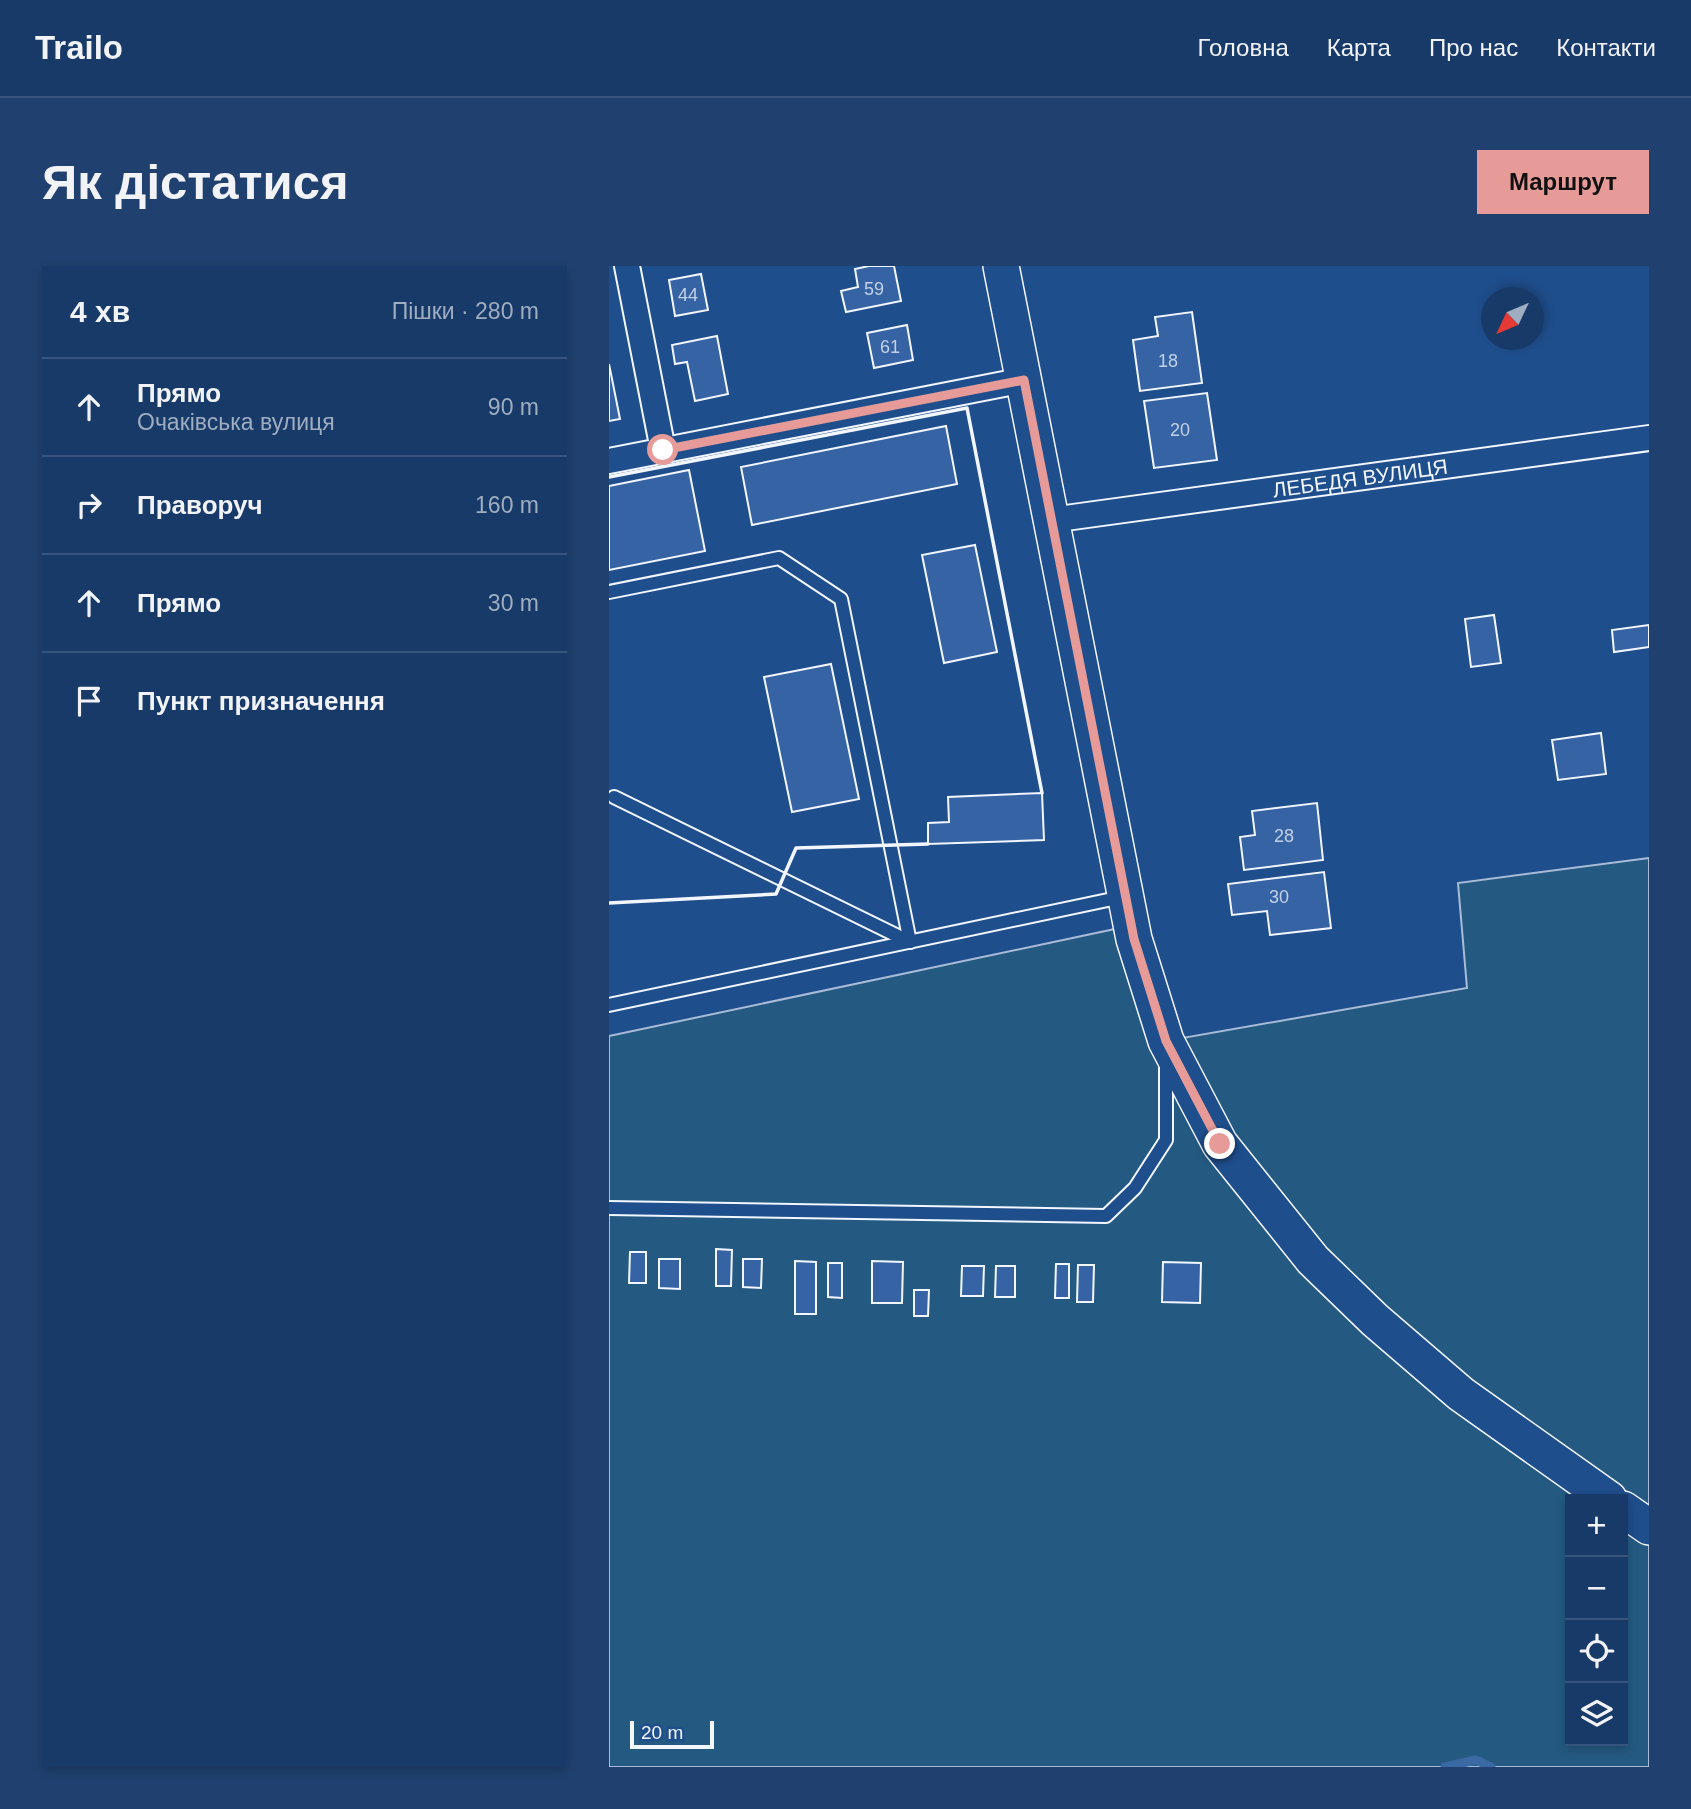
<!DOCTYPE html>
<html lang="uk">
<meta charset="utf-8">
<style>
:root{--surface:#173a69;--page:#20416f;--text:#f1f3f6;--muted:#9eadc0;--line:#36547d;--accent:#e69b98}
body{margin:0;font-family:Arial,sans-serif;background:var(--page);color:var(--text)}
.controls{position:absolute;right:21px;bottom:21px;display:grid;overflow:hidden;border-radius:0px;box-shadow:0 4px 10px #0003}
.controls button{width:63px;height:63px;display:grid;place-items:center;padding:0;border:0;border-bottom:2px solid var(--line);background:var(--surface);color:var(--text);font:35px sans-serif}
.compass{position:absolute;left:872px;top:21px;width:63px;height:63px;border-radius:50%;background:var(--surface);box-shadow:0 4px 10px #0003;rotate:226deg}
.scale{position:absolute;left:21px;bottom:18px;width:84px;box-sizing:border-box;padding-left:7px;border:4px solid #f2f6ff;border-top:0;font-size:19px;line-height:24px;white-space:nowrap;color:#f2f6ff;-webkit-text-stroke:5px #1f4e8c;paint-order:stroke}
.stop{position:absolute;width:21px;height:21px;margin:-16px;border:5px solid #e69b98;border-radius:50%;background:#fff}
.stop.end{background:#e69b98;border-color:#fff;box-shadow:0 2px 7px #0008}
.list{margin:0;padding:0;list-style:none}
h2{display:flex;justify-content:space-between;align-items:center;height:91px;margin:0;padding:0 28px;font-size:30px}
h2 small{font-size:23px;font-weight:400;color:var(--muted)}
.list li{display:grid;grid-template-columns:46px 1fr auto;gap:21px;align-items:center;box-sizing:border-box;height:98px;padding:0 28px;border-top:2px solid var(--line)}
.list b{display:block;font-size:26px;white-space:nowrap}
.list p{margin:0;font-size:23px;white-space:nowrap;color:var(--muted)}
.list em{font-size:23px;font-style:normal;color:var(--muted)}
.icon{flex:none;width:38px;height:38px;fill:none;stroke:currentColor;stroke-width:2;stroke-linecap:round;stroke-linejoin:round}
.map{position:relative;flex:none;width:1040px;height:1501px;overflow:hidden;border-radius:0px}
header{display:flex;align-items:center;gap:42px;box-sizing:border-box;height:98px;padding:0 35px;background:var(--surface);border-bottom:2px solid var(--line)}
header strong{font-size:33px}
nav{display:flex;gap:38px;margin-inline-start:auto;font-size:24px}
.intro{display:flex;align-items:center;justify-content:space-between;box-sizing:border-box;height:168px;padding:0 42px}
h1{margin:0;font-size:49px}
.button{padding:18px 32px;border-radius:0px;background:var(--accent);color:#111;font-size:24px;font-weight:700}
main{display:flex;gap:42px;padding:0 42px}
aside{flex:1;background:var(--surface);border-radius:0px;box-shadow:0 4px 10px #0003}
.map>svg:first-child{display:block}
</style>
<header>
<strong>Trailo</strong>
<nav><a>Головна</a><a>Карта</a><a>Про нас</a><a>Контакти</a></nav>
</header>
<div class="intro"><h1>Як дістатися</h1><a class="button">Маршрут</a></div>
<main>
<aside>
<h2>4 хв<small>Пішки · 280 m</small></h2>
<ul class="list">
<li><svg class="icon" aria-label="ahead" viewBox="0 0 24 24"><path d="M12 20V5M6 11l6-6 6 6"/></svg><div><b>Прямо</b><p>Очаківська вулиця</p></div><em>90 m</em></li>
<li><svg class="icon" aria-label="right" viewBox="0 0 24 24"><path d="M7 20v-9h11M14 6l5 5-5 5"/></svg><div><b>Праворуч</b></div><em>160 m</em></li>
<li><svg class="icon" aria-label="ahead" viewBox="0 0 24 24"><path d="M12 20V5M6 11l6-6 6 6"/></svg><div><b>Прямо</b></div><em>30 m</em></li>
<li><svg class="icon" aria-label="arrive" viewBox="0 0 24 24"><path d="M6 21V4h12l-3 4 3 4H6"/></svg><div><b>Пункт призначення</b></div></li>
</ul>
</aside>
<div class="map">
<svg width="1040" height="1501" viewBox="0 0 1040 1501">
<rect width="100%" height="100%" fill="#1f4e8c"/>
<!-- green -->
<path fill="#245a82" stroke="#a8bbd7" stroke-width="2" fill-rule="evenodd" d="M1040,592V1501H0V770L506,663L557,775L858,722L849,617ZM961,1233H1014V1475H961Z"/>
<g fill="none" stroke-linecap="round" stroke-linejoin="round">
<!-- stream -->
<polyline stroke="#3b69a3" stroke-width="9" points="836,1501 867,1494 882,1501"/>
</g>
<!-- building -->
<g fill="#3563a3" stroke="#f2f6ff" stroke-width="2">
<polygon points="260,0 285,0 292,35 237,46 232,25 249,21 246,3"/>
<polygon points="92,8 99,44 66,50 60,14"/>
<polygon points="583,46 593,117 531,125 524,74 549,70 546,51"/>
<polygon points="298,59 304,94 265,102 258,67"/>
<polygon points="108,70 119,128 86,135 78,96 66,98 63,79"/>
<polygon points="0,98 11,153 0,155"/>
<polygon points="598,127 608,194 545,202 535,135"/>
<polygon points="337,160 348,218 143,259 132,201"/>
<polygon points="80,204 96,285 0,304 0,220"/>
<polygon points="366,279 388,386 335,397 313,289"/>
<polygon points="885,349 892,397 862,401 856,353"/>
<polygon points="1040,359 1040,381 1005,386 1003,364"/>
<polygon points="222,398 250,533 183,546 155,411"/>
<polygon points="992,467 997,508 949,514 943,474"/>
<polygon points="433,527 435,574 319,578 319,557 340,556 339,531"/>
<polygon points="708,537 714,594 635,604 631,571 646,569 643,545"/>
<polygon points="715,606 722,662 661,669 658,645 623,649 619,618"/>
<polygon points="107,983 123,984 122,1020 107,1020"/>
<polygon points="21,986 37,986 37,1017 20,1017"/>
<polygon points="50,993 71,993 71,1023 50,1022"/>
<polygon points="134,993 153,993 152,1022 134,1021"/>
<polygon points="186,995 207,996 207,1048 186,1048"/>
<polygon points="263,995 294,996 293,1037 263,1037"/>
<polygon points="554,996 592,997 591,1037 553,1036"/>
<polygon points="219,997 233,997 233,1032 219,1031"/>
<polygon points="447,998 460,998 460,1032 446,1032"/>
<polygon points="469,999 485,999 484,1036 468,1036"/>
<polygon points="353,1000 375,1000 374,1030 352,1030"/>
<polygon points="387,1000 406,1000 406,1031 386,1031"/>
<polygon points="305,1024 320,1024 319,1050 305,1050"/>
</g>
<g fill="none" stroke-linecap="round" stroke-linejoin="round">
<defs>
<g id="lane">
<polyline points="0,326 170,292 232,333 301,676"/>
<polyline points="5,531 301,676"/>
<polyline points="0,739 513,631"/>
<polyline points="0,942 497,950 526,922 557,874 557,796"/>
</g>
<g id="street">
<polyline points="18,0 54,184"/>
<polyline points="0,195 415,114"/>
<path id="s1" d="M442,254L1040,172"/>
</g>
<g id="secondary">
<polyline points="392,0 525,673 557,775 611,878 704,994 766,1054 852,1128 1000,1233"/>
<polyline points="1014,1243 1040,1261"/>
</g>
</defs>
<!-- lane casing -->
<use href="#lane" stroke="#f2f6ff" stroke-width="16"/>
<!-- street casing -->
<use href="#street" stroke="#f2f6ff" stroke-width="28"/>
<!-- secondary casing -->
<use href="#secondary" stroke="#f2f6ff" stroke-width="38"/>
<!-- lane -->
<use href="#lane" stroke="#1f4e8c" stroke-width="12"/>
<!-- street -->
<use href="#street" stroke="#1f4e8c" stroke-width="24"/>
<!-- secondary -->
<use href="#secondary" stroke="#1f4e8c" stroke-width="35"/>
<!-- wall -->
<g stroke="#f2f6ff" stroke-width="3.5">
<polyline points="0,211 358,142 433,527"/>
<polyline points="0,637 167,628 187,582 319,578"/>
</g>
</g>
<g fill="none" stroke-linecap="round" stroke-linejoin="round">
<!-- route -->
<polyline stroke="#e69b98" stroke-width="9" points="54,184 415,114 525,673 557,775 611,878"/>
</g>
<g text-anchor="middle" dominant-baseline="central" stroke-width="5" stroke-linejoin="round" paint-order="stroke">
<!-- number labels -->
<g font-size="18" fill="#c3d1e8">
<text x="265" y="23">59</text>
<text x="79" y="29">44</text>
<text x="281" y="81">61</text>
<text x="559" y="95">18</text>
<text x="571" y="164">20</text>
<text x="675" y="570">28</text>
<text x="670" y="631">30</text>
</g>
<!-- street labels -->
<g font-size="21" fill="#f2f6ff" stroke="#1f4e8c">
<text stroke="none"><textPath href="#s1" startOffset="312">ЛЕБЕДЯ ВУЛИЦЯ</textPath></text>
</g>
</g>
</svg>
<div class="controls">
<button>+</button>
<button>−</button>
<button><svg class="icon" aria-label="locate" viewBox="0 0 24 24"><circle cx="12" cy="12" r="6"/><path d="M12 2v4M12 18v4M2 12h4M18 12h4"/></svg></button>
<button><svg class="icon" aria-label="layers" viewBox="0 0 24 24"><path d="M12 4l9 5-9 5-9-5zM3 14l9 5 9-5"/></svg></button>
</div>
<svg class="compass" viewBox="-18 -18 36 36"><path d="M0-13l5 13h-10z" fill="#e53935"/><path d="M0 13l5-13h-10z" fill="#9eadc0"/></svg>
<div class="scale">20 m</div>
<div class="stop" style="left:54px;top:184px"></div>
<div class="stop end" style="left:611px;top:878px"></div>
</div>
</main>
